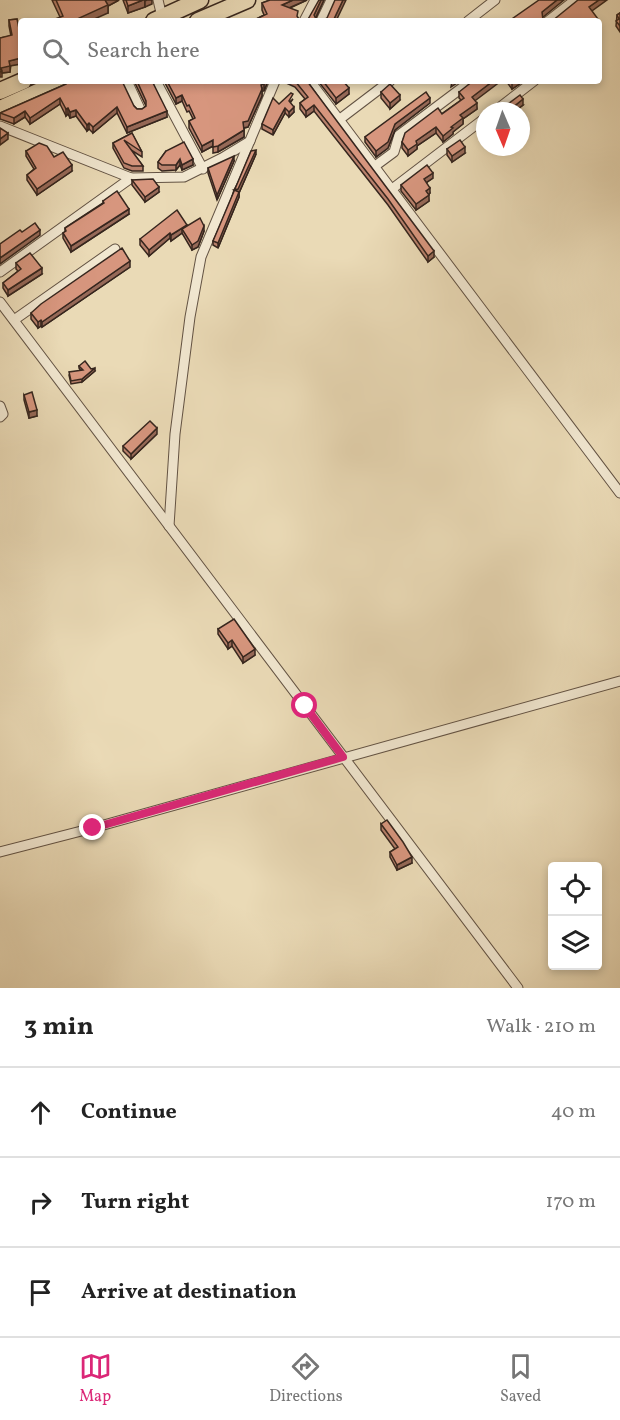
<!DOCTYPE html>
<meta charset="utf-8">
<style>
:root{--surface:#fff;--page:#f2f2f2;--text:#222;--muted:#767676;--line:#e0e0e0;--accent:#db2777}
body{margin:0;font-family:Vollkorn,serif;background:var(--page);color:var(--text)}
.controls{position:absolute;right:18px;bottom:18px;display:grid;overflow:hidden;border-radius:6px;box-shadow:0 3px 9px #0003}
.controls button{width:54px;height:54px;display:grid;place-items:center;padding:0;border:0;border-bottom:2px solid var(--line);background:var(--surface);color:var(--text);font:30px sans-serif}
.compass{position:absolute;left:476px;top:102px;width:54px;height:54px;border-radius:50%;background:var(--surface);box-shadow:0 3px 9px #0003;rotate:178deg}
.stop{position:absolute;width:18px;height:18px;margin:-14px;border:4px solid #db2777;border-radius:50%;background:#fff}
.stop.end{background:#db2777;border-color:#fff;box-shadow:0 2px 6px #0008}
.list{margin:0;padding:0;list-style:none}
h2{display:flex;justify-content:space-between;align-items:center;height:78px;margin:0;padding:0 24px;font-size:26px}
h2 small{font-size:20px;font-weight:400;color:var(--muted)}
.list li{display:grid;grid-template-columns:39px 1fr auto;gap:18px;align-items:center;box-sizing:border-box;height:90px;padding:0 24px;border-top:2px solid var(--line)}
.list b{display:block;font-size:22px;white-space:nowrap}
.list em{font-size:20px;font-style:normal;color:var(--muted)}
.icon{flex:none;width:33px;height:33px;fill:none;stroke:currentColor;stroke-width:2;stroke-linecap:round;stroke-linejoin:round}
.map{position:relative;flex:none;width:620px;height:988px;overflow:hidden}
.search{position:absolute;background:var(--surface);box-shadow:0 3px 9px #0003;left:18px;right:18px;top:18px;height:66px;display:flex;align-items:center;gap:15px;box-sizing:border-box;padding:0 21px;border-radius:6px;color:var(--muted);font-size:22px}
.sheet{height:348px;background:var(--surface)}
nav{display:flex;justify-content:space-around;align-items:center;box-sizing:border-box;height:84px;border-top:2px solid var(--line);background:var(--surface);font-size:16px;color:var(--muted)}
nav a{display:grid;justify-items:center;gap:3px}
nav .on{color:var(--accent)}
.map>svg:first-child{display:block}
</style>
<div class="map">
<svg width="620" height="988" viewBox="0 0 620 988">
<rect width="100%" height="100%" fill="#eadab6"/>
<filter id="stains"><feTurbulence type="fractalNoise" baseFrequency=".00333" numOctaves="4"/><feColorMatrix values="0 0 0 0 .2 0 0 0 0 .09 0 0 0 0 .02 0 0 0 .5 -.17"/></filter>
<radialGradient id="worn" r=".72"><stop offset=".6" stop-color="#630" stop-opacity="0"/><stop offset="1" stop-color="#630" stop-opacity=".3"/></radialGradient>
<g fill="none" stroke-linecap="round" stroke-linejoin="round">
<defs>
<g id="minor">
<polyline points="158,0 162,17"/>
<polyline points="304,21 315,0"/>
<polyline points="321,21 331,0"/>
<polyline points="468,21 495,0"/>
<polyline points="548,21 575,0"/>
<polyline points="127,81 140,109"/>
<polyline points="156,81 203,169"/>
<polyline points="310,81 620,493"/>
<polyline points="495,111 534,81"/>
<polyline points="340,119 390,81"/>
<polyline points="0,126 131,178 184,177 222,158 250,141"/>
<polyline points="375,166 394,152 399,135 471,81"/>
<polyline points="392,189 485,118"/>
<polyline points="0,272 131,178"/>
<polyline points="0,302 518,988"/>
<polyline points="14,320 115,249"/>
<polyline points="0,406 3,414 0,417"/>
<polyline points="169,526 175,434 190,317 201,257 275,81"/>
<polyline points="0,852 93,828 620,681"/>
</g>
<g id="trunk">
<polyline points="154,21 200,0"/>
<polyline points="198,21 247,0"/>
<polyline points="0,91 23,81"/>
<polyline points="0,109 62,81"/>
</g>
</defs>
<!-- minor casing -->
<use href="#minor" stroke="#635344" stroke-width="11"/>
<!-- trunk casing -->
<use href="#trunk" stroke="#36261e" stroke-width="19"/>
<!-- minor -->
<use href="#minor" stroke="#f1e7d0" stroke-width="9"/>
<!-- trunk -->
<use href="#trunk" stroke="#eadab6" stroke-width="16"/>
</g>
<!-- wall -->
<g fill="#b9816c" stroke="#36261e" stroke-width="1.5">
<polygon points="52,0 119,0 108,6 108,13 60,17"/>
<polygon points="123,0 145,0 145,7 128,13"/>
<polygon points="270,0 307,0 290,8 300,21 307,21 324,0 316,18 320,21 252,21 264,15 262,10 262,3"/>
<polygon points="620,13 620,32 616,26 617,15"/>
<polygon points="17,19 10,72 2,73 2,77 0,77 0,38 11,36 9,26 9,20"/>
<polygon points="134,81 152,81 167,117 127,133 117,113 93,133 89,129 87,131 76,116 70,118 68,114 66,116 60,104 30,124 25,117 14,124 0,119 0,113 66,84 134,106 137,109 142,109 146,106"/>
<polygon points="164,81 268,81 264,91 262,91 262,96 248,127 244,128 244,137 218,152 213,153 213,146 202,152 189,128 189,121 193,119 189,111 187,112 182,101 176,104"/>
<polygon points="282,81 307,81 434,257 428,262 388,205 314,111 306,117 300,109 300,103 305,99 295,87"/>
<polygon points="318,81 343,81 349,94 336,104"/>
<polygon points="506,81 524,81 512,89"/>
<polygon points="381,92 400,100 390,109 381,98"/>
<polygon points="459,92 475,100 477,109 463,119 463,124 453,132 453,134 443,142 436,133 417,146 417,149 408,156 402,148 402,142 461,100 459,98"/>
<polygon points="293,99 290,103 294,112 289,117 285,113 273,135 262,129 262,124"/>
<polygon points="430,103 395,130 388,148 376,157 365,142 365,137"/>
<polygon points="508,104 523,105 515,111 509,111 508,109"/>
<polygon points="132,133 142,152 142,157 131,150 143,166 143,171 132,171 124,168 113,148 113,143"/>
<polygon points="447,149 465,153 452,162 447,155"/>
<polygon points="26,151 72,171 37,195 27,180 27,175 34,169 26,156"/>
<polygon points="166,151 193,165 182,170 180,165 176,170 162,171 158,168 158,162"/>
<polygon points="256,154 239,193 239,197 218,248 213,245 213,241"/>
<polygon points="234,161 217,200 208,173 208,168"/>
<polygon points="433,178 426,183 430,193 428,195 429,201 416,210 401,191 401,185"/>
<polygon points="132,180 159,192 145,202 132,185"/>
<polygon points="103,201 129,214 71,252 63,238 63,233 65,232 65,228 103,203"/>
<polygon points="187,226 204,231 198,247 192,250 182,233 171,241 170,238 149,256 140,245 140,239"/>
<polygon points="16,263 42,274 8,296 3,288 3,283 18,271 16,269"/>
<polygon points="130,267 42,327 41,326 38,328 31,319 31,313"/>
<polygon points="79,366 91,369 95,371 82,382 71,384 69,375 81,371 79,368"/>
<polygon points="24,395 37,416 29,418 24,400"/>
<polygon points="157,434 131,459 123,451 123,446"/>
<polygon points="218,629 255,655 243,663 232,646 228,649 218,634"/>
<polygon points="381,824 412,863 397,870 390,857 390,852 395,849 381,830"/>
</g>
<!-- shaded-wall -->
<g fill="#966958" stroke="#36261e" stroke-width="1.5">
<polygon points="105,0 119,0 108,6 108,13 90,21 77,21 77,19"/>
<polygon points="143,0 145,0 145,7 128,13 128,6"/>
<polygon points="147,0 152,0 152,4 145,7 145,1"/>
<polygon points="293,0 307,0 282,11 282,5"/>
<polygon points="321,0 324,0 314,21 314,15"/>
<polygon points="343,0 346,0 336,21 333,21"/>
<polygon points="557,0 564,0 542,18 542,12"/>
<polygon points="599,0 607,0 589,13 589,7"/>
<polygon points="21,58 21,64 10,66 10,72 2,73 1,68 9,61"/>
<polygon points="265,81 268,81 264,91 264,84"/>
<polygon points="452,81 460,81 451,87"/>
<polygon points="493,81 501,81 472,103 472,97"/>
<polygon points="515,81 524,81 512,89 512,83"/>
<polygon points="349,88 349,94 336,104 336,98"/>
<polygon points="262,89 262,96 248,127 243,128 243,122"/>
<polygon points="182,95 182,101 176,104 176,98"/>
<polygon points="400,95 400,100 390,109 390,103"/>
<polygon points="60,98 60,104 30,124 30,118"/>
<polygon points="430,98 430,103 395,130 388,148 376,157 376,151 395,124"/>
<polygon points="523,99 523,105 515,111 512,111 512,108"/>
<polygon points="477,103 477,109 463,119 463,124 453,132 453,134 443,142 443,136 451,127 460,115"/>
<polygon points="314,105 314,111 306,117 306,111"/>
<polygon points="117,107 117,113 93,133 93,127"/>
<polygon points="294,107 294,112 289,117 289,112"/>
<polygon points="68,108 68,114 66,116 66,109"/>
<polygon points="285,108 285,113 273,135 273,130"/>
<polygon points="76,110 76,116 70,118 70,112"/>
<polygon points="25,111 25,117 14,124 14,118"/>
<polygon points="167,111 167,117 127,133 127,127"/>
<polygon points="89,123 89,129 87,131 87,125"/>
<polygon points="436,127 436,133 417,146 417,149 408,156 408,150 416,141"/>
<polygon points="244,130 244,137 218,152 218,146"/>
<polygon points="8,133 8,139 0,145 0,139"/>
<polygon points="213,140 213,146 202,152 202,146"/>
<polygon points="465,147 465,153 452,162 452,156"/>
<polygon points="256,150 256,154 239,193 239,197 218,248 218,243 234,190"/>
<polygon points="234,156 234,161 217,200 217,195"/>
<polygon points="180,159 180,165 176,170 176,165"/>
<polygon points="193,159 193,165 182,170 182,165"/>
<polygon points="72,165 72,171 37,195 37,189"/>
<polygon points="433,173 433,178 424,184 424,179"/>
<polygon points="159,187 159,192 145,202 145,197"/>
<polygon points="430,188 430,193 426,197 426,191"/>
<polygon points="429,195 429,201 416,210 416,204"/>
<polygon points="129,209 129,214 71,252 71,246"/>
<polygon points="187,225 187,230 182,229 182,233 171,241 171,235"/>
<polygon points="204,226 204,231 198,247 192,250 192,245"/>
<polygon points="40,230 40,235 0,264 0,258"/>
<polygon points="170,233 170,238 149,256 149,250"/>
<polygon points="434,251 434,257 428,262 428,256"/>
<polygon points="130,261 130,267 42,327 42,322"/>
<polygon points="42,268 42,274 8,296 8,290"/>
<polygon points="41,320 41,326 38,328 38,322"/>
<polygon points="95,368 95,371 82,382 82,379"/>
<polygon points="37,410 37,416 29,418 29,412"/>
<polygon points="157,428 157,434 131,459 131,454"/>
<polygon points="232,640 232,646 228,649 228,643"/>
<polygon points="255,649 255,655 243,663 243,657"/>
<polygon points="412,857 412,863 397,870 397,865"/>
</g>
<!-- building -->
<g fill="#d7967e" stroke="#36261e" stroke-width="1.5">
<polygon points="56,0 105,0 108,5 77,19 78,21 50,21 63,16"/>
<polygon points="126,0 143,0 128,6"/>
<polygon points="270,0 293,0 282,5 298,11 297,16 300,21 307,21 319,0 321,0 314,15 316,19 320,21 252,21 267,14 262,3"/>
<polygon points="335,0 343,0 333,21 322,21 327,18"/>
<polygon points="539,0 557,0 542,12 543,20 552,21 578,0 599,0 589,7 598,19 594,21 509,21"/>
<polygon points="620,13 620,26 616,21 619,19 617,15"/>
<polygon points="17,19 21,38 21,58 9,61 10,66 1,68 2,71 0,72 0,38 12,35 9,20"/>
<polygon points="70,81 122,81 134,106 137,109 142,109 146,106 146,101 137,81 152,81 167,111 127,127 117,107 93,127 89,123 87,125 76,110 70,112 68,108 66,109 60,98 30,118 25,111 14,118 0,113 66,84"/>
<polygon points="167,81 265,81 264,84 261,85 262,89 248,121 243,122 244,130 218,146 213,147 213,140 202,146 189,121 195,118 189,105 187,106 182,95 176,98"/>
<polygon points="295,81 307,81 434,251 428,256 388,199 314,105 306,111 300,103 308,97"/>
<polygon points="323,81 343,81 349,88 336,98"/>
<polygon points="473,81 493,81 472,97 477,103 460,115 463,118 451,127 453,128 443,136 436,127 416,141 417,144 408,150 402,142 405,133 438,108 442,114 464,98 459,92"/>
<polygon points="390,84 400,95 390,103 381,92"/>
<polygon points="426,92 430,98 395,124 388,142 376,151 365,137"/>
<polygon points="291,93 293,94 289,101 294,107 289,112 285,108 273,130 262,124 273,98 279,104"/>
<polygon points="520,95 523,99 512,108 508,104"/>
<polygon points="0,128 8,133 0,139"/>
<polygon points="132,133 142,152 124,140 143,166 132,166 124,163 113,143"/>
<polygon points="460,140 465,147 452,156 447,149"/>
<polygon points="184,142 193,159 182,165 180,159 176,165 162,165 158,162 166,151"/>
<polygon points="39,143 47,146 54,157 63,152 72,165 37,189 27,175 36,168 26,151"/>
<polygon points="256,150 238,189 234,190 239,192 218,243 213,241 251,151"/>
<polygon points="234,156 217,195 208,168"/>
<polygon points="427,165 433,173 424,179 430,188 426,191 429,195 416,204 401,185"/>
<polygon points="153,179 159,187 145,197 132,180"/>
<polygon points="117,191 129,209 71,246 63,233 66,231 65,228 104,203 103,201"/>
<polygon points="177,210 187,225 171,235 170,233 149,250 140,239"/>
<polygon points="200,218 204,226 198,241 192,245 182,229"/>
<polygon points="35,223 40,230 0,258 0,244 20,230 22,232"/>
<polygon points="122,248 130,261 42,322 41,320 38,322 31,313 41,304"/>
<polygon points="30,253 42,268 8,290 3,283 21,269 16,263"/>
<polygon points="85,361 91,369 95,368 82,379 71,381 69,372 83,370 79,366"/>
<polygon points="32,392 37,410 29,412 24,395"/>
<polygon points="150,421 157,428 131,454 123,446"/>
<polygon points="234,619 255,649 243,657 232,640 228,643 218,629"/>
<polygon points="387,820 403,842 412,857 397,865 390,852 398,847 381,824"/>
</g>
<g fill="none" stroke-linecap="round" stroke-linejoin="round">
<!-- route -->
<polyline stroke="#db2777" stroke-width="8" points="93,828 343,757 305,706"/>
</g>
<rect width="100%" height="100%" filter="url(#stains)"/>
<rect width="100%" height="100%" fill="url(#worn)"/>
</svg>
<div class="controls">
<button><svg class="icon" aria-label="locate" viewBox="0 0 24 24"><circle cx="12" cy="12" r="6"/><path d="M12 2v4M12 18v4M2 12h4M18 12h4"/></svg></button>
<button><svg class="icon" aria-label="layers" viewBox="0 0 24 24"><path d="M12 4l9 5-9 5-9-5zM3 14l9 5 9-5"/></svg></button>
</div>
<svg class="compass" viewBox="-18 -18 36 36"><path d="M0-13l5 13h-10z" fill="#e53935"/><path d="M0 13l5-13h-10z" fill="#767676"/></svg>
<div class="stop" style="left:305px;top:706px"></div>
<div class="stop end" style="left:93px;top:828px"></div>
<div class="search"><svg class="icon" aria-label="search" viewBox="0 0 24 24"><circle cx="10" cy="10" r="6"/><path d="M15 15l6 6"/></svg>Search here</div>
</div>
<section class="sheet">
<h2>3 min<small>Walk · 210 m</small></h2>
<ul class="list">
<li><svg class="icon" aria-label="ahead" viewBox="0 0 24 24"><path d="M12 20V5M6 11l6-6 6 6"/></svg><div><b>Continue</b></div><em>40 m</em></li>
<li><svg class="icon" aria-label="right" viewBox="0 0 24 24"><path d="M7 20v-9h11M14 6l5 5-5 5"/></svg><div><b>Turn right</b></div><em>170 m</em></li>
<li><svg class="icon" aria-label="arrive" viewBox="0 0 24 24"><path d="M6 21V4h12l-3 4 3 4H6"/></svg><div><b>Arrive at destination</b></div></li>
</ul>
</section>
<nav>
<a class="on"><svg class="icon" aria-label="map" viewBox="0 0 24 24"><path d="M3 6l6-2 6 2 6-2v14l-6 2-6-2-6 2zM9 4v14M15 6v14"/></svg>Map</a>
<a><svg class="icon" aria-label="directions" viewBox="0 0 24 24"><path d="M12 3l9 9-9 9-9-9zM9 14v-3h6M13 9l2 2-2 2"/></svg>Directions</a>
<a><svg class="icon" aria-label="saved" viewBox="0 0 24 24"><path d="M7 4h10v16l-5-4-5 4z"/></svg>Saved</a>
</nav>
